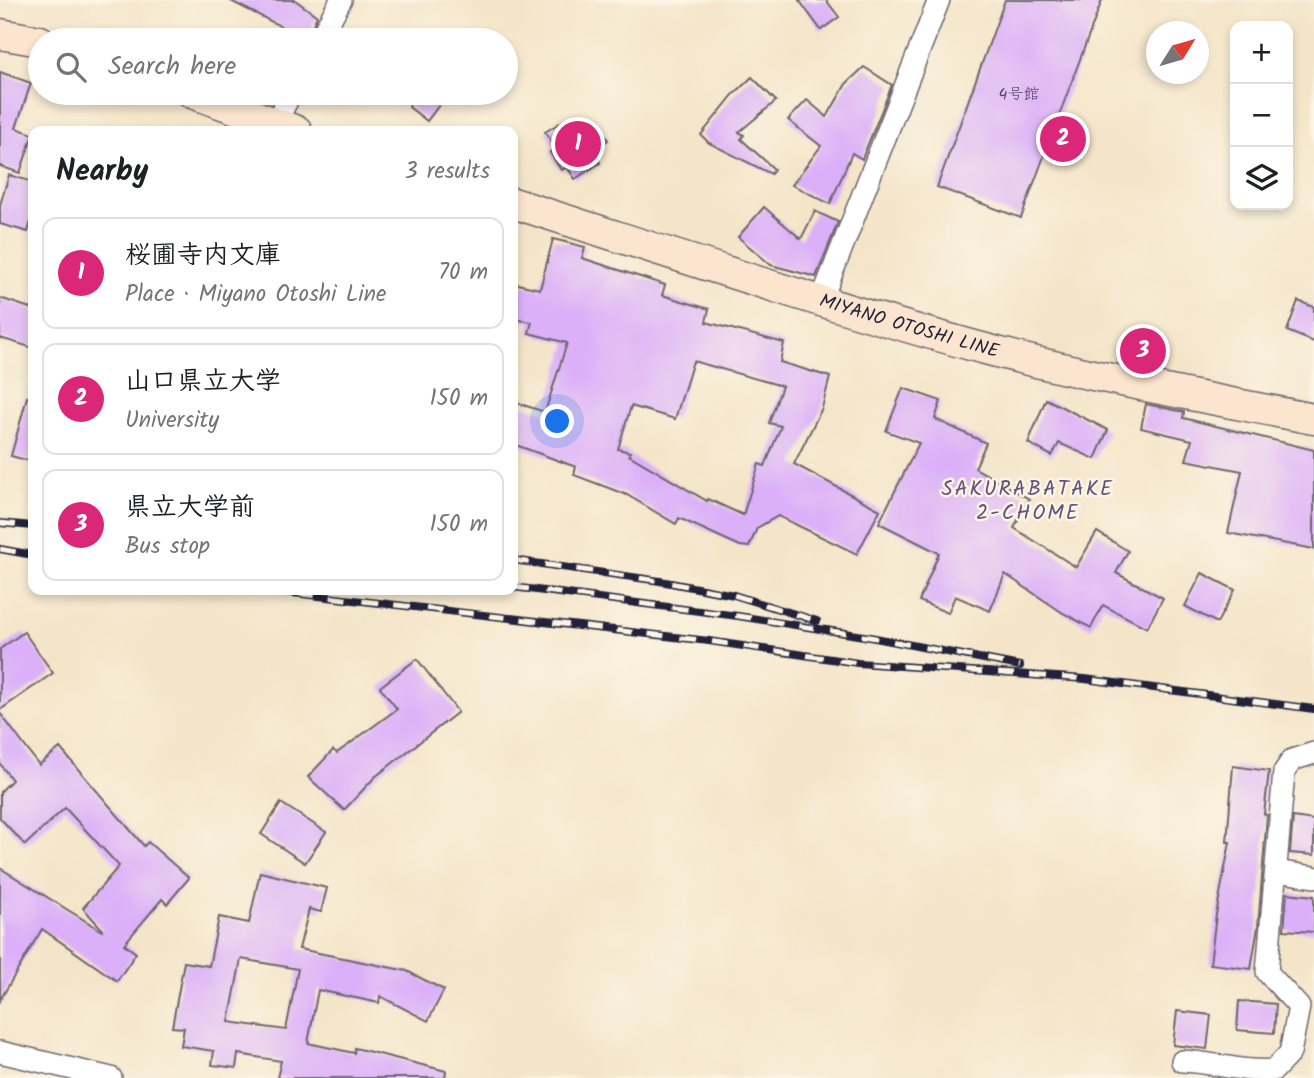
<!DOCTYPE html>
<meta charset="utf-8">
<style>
:root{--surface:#fff;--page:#f2f2f2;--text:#202124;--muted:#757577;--line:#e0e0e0;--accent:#db2777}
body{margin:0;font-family:Kalam,"Klee One",sans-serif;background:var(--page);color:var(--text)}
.controls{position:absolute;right:21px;top:21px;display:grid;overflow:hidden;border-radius:14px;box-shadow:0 4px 10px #0003}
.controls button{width:63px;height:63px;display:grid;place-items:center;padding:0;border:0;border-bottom:2px solid var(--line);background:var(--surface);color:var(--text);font:35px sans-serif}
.compass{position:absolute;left:1146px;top:21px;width:63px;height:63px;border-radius:50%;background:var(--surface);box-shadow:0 4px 10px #0003;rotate:53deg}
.you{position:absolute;left:558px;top:422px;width:24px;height:24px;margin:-18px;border:5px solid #fff;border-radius:50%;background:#1a73e8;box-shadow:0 0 0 10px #1a73e833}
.badge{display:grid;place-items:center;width:46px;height:46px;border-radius:50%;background:var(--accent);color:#fff;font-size:23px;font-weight:700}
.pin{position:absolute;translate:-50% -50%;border:4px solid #fff;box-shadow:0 2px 7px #0006}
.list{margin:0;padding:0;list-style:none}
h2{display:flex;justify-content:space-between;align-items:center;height:91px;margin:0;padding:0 28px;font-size:30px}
h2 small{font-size:23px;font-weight:400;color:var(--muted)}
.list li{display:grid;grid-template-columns:46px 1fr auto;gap:21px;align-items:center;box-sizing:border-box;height:112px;margin:0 14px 14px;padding:0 14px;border:2px solid var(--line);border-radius:14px}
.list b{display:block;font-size:26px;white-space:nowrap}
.list p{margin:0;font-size:23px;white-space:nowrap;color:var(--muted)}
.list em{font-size:23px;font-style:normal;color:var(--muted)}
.icon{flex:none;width:38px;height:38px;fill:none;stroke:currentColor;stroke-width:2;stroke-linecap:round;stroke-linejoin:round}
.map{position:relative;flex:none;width:1314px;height:1078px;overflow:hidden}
.search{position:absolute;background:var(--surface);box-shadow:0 4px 10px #0003;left:28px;top:28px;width:490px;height:77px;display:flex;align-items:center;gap:18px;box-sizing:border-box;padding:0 24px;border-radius:38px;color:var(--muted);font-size:26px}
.panel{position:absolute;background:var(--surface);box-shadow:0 4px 10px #0003;left:28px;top:126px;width:490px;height:469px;border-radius:14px}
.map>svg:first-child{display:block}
</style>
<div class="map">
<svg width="1314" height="1078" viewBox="0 0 1314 1078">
<rect width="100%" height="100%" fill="#fcf5e5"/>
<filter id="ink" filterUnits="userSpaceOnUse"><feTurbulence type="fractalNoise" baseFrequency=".0143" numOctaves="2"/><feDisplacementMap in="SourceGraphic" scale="14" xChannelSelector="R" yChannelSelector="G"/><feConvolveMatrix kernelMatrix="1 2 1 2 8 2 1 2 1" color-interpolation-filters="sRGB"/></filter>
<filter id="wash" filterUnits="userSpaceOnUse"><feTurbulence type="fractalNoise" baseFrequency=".00686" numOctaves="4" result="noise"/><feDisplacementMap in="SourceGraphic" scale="28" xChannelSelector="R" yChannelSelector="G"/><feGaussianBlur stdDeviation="1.57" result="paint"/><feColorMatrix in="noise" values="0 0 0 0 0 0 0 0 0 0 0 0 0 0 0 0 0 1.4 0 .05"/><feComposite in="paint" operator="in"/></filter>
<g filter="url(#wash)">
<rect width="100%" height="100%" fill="#f4e5c9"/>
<g id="blocks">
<!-- building -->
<g fill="#dbb0f8" fill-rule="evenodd">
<polygon points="229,0 295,0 317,16 306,40 280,40 288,30"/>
<polygon points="799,0 826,0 839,17 821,30"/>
<polygon points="1005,0 1102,0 1021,218 937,187"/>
<polygon points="864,67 892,85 862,159 852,153 830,204 792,185 821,146 788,120 807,100 827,117 846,84"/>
<polygon points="0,72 31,83 16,128 33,134 20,173 0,166"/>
<polygon points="752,77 776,101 739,132 744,135 741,139 774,169 771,174 709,143 701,135 733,95"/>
<polygon points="412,93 448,93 427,121 409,107"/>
<polygon points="570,117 580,132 596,122 608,140 592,151 600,163 575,179 567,167 561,170 550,152 556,148 545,132"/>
<polygon points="9,175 33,182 33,214 28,232 0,224 0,205"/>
<polygon points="764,207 801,239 815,211 838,222 816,277 771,265 738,237"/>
<path d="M553,239L585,247L582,258L665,285L662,295L709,309L706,322L784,343L780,362L830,377L822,408L794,464L880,510L857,554L778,516L757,528L749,547L740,546L679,518L676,524L627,495L574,475L576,467L513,444V416L517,403L545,412L567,343L529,333L532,322L513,319V283L540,289ZM693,361L782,386L769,423L781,426L765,466L759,464L743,515L708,499L707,501L629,455L630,452L618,449L631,406L675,419Z"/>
<polygon points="0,298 33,309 33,348 0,338"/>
<polygon points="1298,301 1314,307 1314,342 1287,331"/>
<polygon points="903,388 941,401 935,419 986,443 975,468 1029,499 1014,528 1076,567 1097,532 1128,551 1116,573 1163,598 1147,628 1103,605 1091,628 1063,613 1005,574 990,611 955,596 948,613 919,601 939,553 879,523 919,443 886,431"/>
<polygon points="27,397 33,398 33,462 11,456"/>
<polygon points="1046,399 1108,430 1095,459 1059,443 1052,456 1028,443"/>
<polygon points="1146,404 1184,412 1183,418 1314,450 1314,549 1228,533 1242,471 1186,460 1192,440 1141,428"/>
<polygon points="1202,573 1235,590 1217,623 1185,606"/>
<polygon points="24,632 53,673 0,710 0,649"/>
<polygon points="417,659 458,712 375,777 344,810 308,777 333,750 337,753 397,709 380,687"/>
<polygon points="0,713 39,765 60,748 144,846 148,842 189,878 167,904 162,899 124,944 136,953 117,981 42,929 0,1000 0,868 102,931 103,930 83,908 119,866 65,808 25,845 0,818 0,792 12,780 0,764"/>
<polygon points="1233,766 1269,771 1264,814 1267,815 1258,927 1251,969 1210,964 1216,915 1230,842 1227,842"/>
<polygon points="281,803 326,832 305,863 261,834"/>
<polygon points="1293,817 1314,820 1314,855 1290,853"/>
<path d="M260,872L327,888L321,912L309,909L299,949L407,971L444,990L428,1021L380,996L379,1003L318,990L308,1043L354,1053L355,1048L446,1071L445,1078H277L281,1061L238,1054L236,1068L212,1065L214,1051L181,1046L184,1028L172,1027L184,962L209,966L219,917L249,923ZM241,959L298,969L286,1030L229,1022Z"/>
<polygon points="1287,893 1314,896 1314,932 1284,930"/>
<polygon points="1239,1001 1276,1004 1274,1033 1237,1030"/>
<polygon points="1177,1011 1211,1015 1207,1049 1173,1045"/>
</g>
</g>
</g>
<g filter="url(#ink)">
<use href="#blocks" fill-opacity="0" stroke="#6c666d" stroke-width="2"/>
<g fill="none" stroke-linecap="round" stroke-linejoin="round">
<defs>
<g id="street">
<polyline points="319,40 341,0"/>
<polyline points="275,124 291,93"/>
<polyline points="821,301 939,0"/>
<polyline points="1276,871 1314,877"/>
<polyline points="0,1052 111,1078"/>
<path d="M1182,1061C1213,1062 1244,1073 1274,1070L1290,1053L1299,1007L1267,972L1284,772L1292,760L1314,753"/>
</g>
<g id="secondary">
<polyline points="0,34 40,41"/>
<polyline points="192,93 297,131"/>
<path id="s1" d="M513,203C667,252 821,304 978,347C1088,377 1202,397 1314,419"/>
</g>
</defs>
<!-- street casing -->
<use href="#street" stroke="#6c666d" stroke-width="24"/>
<!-- secondary casing -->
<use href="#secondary" stroke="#6c666d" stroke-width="33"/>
<!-- street -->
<use href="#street" stroke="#fff" stroke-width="21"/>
<!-- secondary -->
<use href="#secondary" stroke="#fce5cf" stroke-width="30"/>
<defs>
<g id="rail">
<polyline points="0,523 33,526"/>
<polyline points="0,549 33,555"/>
<polyline points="513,560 660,581 734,595 817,621"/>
<polyline points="513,587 738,616 870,637 1020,666"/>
<polyline points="267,590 709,641 858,663 1085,679 1314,709"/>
</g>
</defs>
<!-- rail casing -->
<use href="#rail" stroke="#22223b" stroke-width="8"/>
<!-- rail -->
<use href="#rail" stroke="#fcf5e5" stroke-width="5" stroke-dasharray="16" stroke-linecap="butt"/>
</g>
</g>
<g text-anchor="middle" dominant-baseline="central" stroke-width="5" stroke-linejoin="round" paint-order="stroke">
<!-- number labels -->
<g font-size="16" fill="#50466a">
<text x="1019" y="94">4号館</text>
</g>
<!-- street labels -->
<g font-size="19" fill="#22223b" stroke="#fcf5e5">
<text stroke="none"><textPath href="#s1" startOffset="415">MIYANO OTOSHI LINE</textPath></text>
</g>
<!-- neighbourhood labels -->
<g font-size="21" letter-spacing="2" fill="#63547d" stroke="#fcf5e5">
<text x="1028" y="489">SAKURABATAKE<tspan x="1028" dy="24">2-CHOME</tspan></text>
</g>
</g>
</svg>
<div class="controls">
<button>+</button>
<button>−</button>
<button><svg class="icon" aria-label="layers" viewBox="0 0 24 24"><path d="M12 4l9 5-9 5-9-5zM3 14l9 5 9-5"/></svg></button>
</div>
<svg class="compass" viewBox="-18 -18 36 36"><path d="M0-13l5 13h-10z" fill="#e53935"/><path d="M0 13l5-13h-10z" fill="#757577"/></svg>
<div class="you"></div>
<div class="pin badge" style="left:578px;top:144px">1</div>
<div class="pin badge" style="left:1063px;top:139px">2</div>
<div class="pin badge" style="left:1143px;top:351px">3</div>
<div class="search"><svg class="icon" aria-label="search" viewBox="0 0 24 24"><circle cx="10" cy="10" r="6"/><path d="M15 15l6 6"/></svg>Search here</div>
<section class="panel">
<h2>Nearby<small>3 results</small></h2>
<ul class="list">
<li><span class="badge">1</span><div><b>桜圃寺内文庫</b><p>Place · Miyano Otoshi Line</p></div><em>70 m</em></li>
<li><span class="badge">2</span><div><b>山口県立大学</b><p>University</p></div><em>150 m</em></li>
<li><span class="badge">3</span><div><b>県立大学前</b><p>Bus stop</p></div><em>150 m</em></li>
</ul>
</section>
</div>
